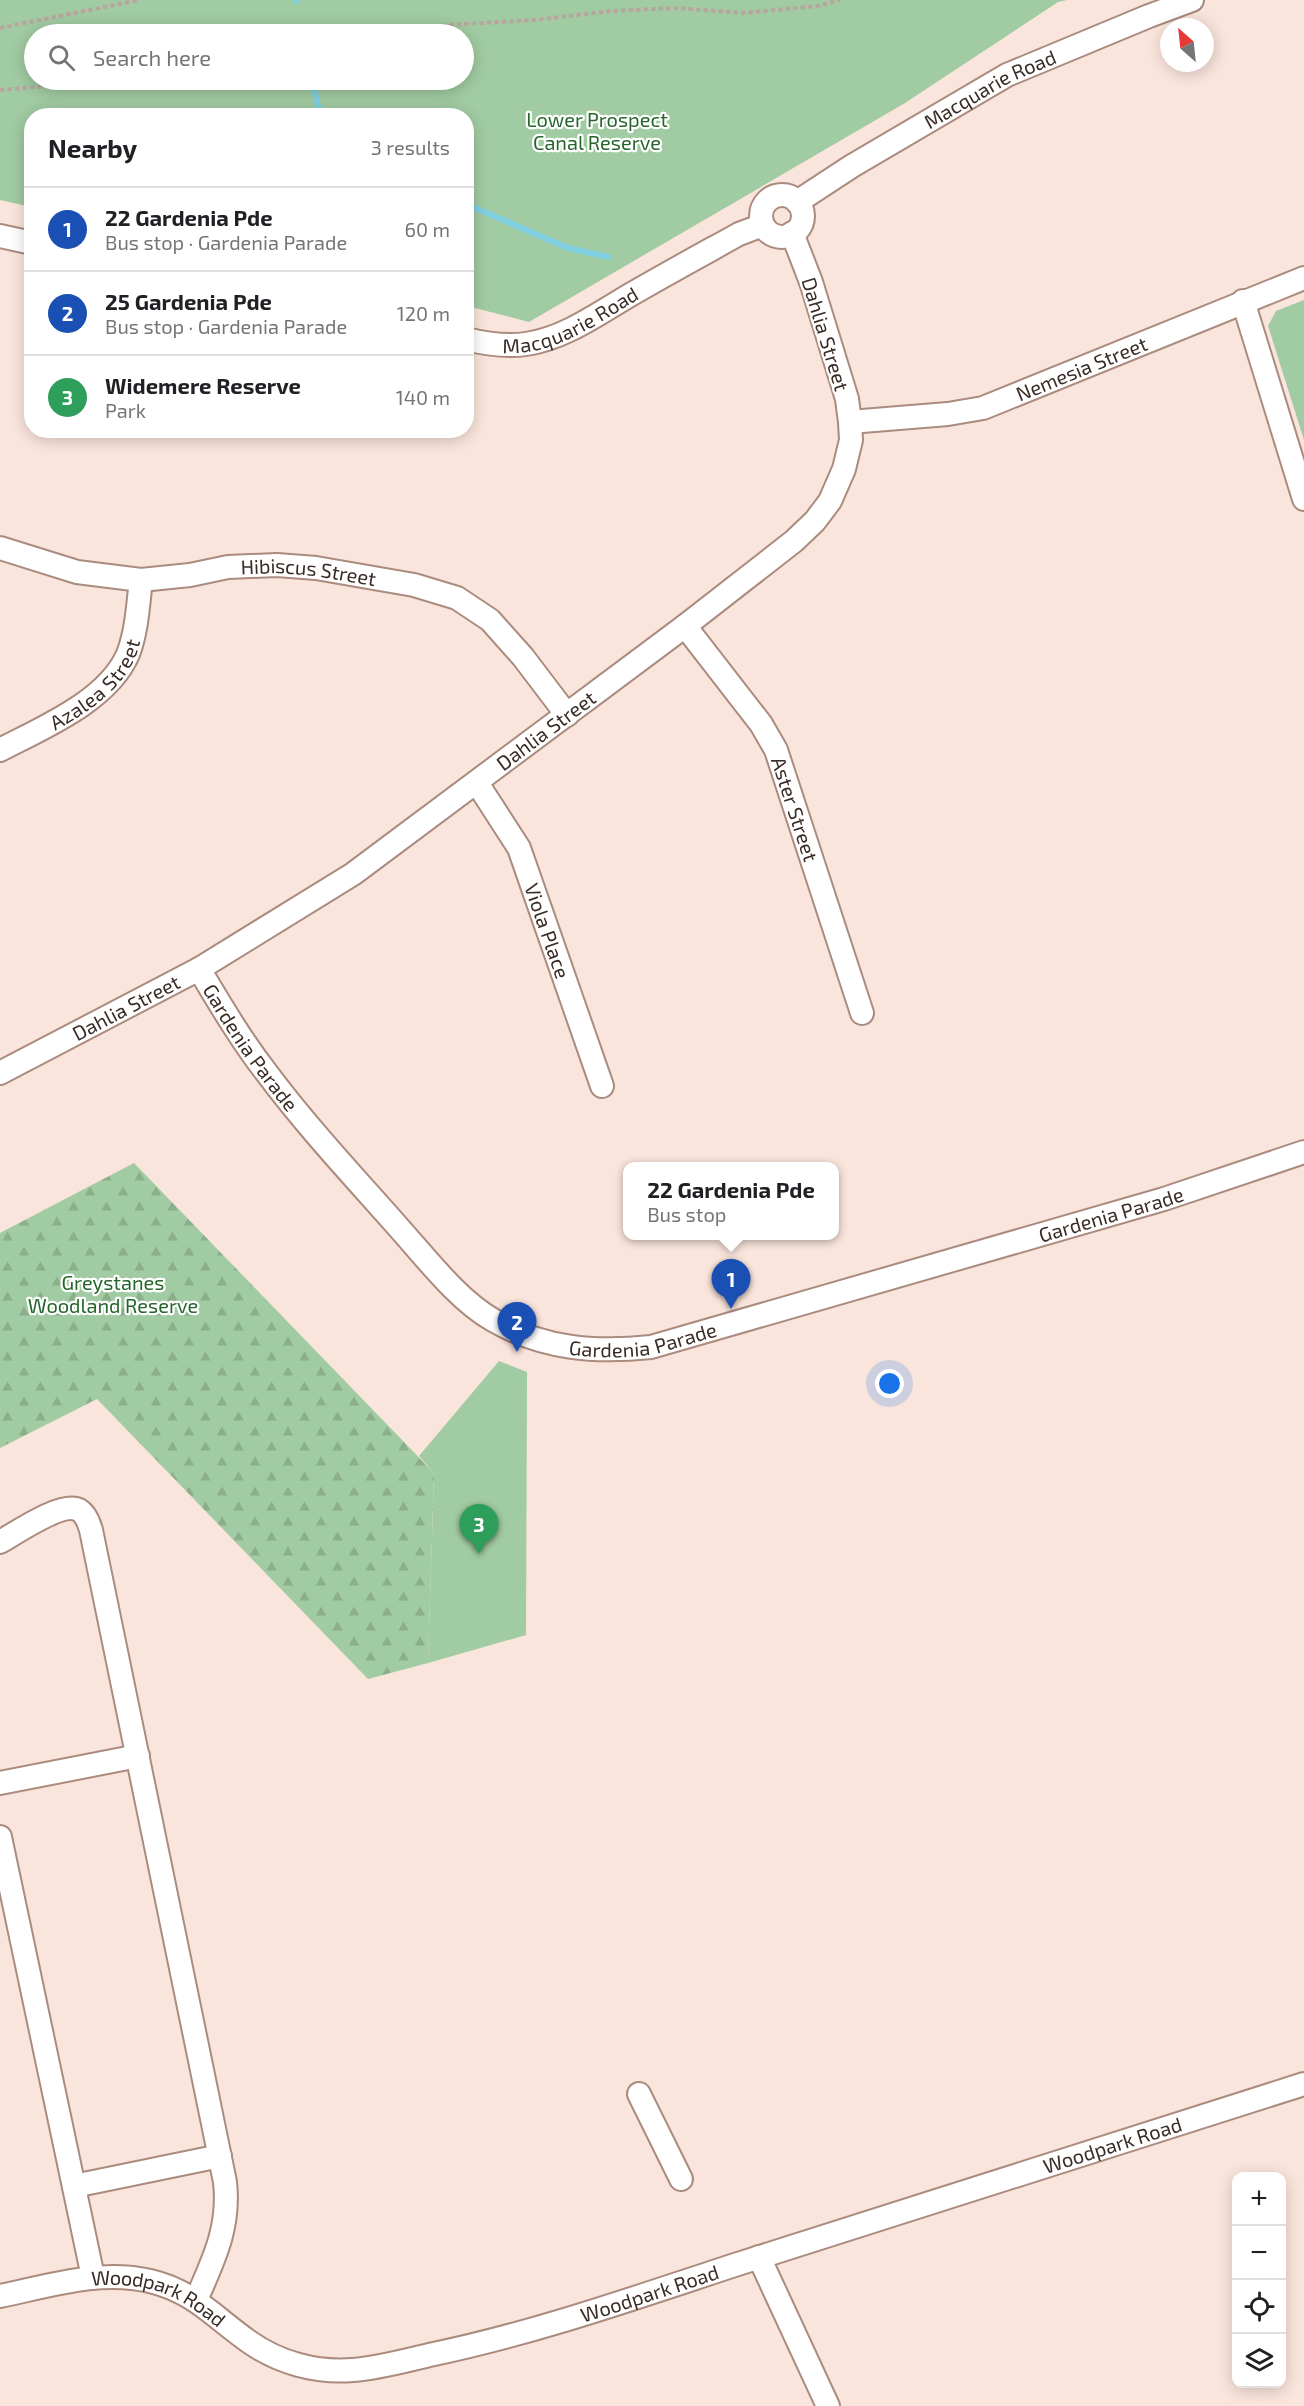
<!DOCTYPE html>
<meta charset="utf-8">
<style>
:root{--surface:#fff;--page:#f2f2f2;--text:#202124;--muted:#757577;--line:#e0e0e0;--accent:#0b8043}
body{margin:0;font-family:"Exo 2",sans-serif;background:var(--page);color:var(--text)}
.controls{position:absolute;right:18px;bottom:18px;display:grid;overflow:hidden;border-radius:12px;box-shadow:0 3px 15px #0003}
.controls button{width:54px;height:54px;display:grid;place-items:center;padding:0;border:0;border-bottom:2px solid var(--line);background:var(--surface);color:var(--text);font:30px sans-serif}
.compass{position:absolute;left:1160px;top:18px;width:54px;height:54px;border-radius:50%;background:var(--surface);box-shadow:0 3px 15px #0003;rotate:333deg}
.you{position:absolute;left:890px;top:1384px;width:21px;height:21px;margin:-15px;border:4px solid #fff;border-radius:50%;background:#1a73e8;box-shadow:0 0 0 9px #1a73e833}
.badge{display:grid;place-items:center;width:39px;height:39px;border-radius:50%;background:var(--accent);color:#fff;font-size:20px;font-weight:700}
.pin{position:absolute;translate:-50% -50px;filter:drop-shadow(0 2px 3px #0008)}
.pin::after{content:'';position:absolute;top:32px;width:21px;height:18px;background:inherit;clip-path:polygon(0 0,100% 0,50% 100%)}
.popup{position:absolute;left:623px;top:1162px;width:216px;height:78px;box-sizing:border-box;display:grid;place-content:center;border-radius:12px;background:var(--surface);filter:drop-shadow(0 2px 4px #0005);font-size:20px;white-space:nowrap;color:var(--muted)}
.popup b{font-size:22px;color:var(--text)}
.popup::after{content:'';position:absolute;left:50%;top:100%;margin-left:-12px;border:12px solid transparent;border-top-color:var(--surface)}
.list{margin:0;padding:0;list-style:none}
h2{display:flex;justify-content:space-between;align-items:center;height:78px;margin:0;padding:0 24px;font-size:26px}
h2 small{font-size:20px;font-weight:400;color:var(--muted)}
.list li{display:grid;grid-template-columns:39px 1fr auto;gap:18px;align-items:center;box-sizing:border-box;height:84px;padding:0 24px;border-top:2px solid var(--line)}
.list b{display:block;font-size:22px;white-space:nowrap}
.list p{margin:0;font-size:20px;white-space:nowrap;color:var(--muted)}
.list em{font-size:20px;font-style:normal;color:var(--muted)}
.icon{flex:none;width:33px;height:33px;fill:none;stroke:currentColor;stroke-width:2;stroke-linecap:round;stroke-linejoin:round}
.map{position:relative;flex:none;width:1304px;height:2406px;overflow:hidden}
.search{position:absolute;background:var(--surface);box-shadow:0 3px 15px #0003;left:24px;top:24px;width:450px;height:66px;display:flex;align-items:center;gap:15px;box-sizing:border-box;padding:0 21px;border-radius:33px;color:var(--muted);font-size:22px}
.panel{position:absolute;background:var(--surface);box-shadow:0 3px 15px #0003;left:24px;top:108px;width:450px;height:330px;border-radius:24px}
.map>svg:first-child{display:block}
</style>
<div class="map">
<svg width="1304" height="2406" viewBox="0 0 1304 2406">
<defs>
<pattern id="forest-firs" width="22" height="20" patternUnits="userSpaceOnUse" patternTransform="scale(1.5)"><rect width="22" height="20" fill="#a1cba2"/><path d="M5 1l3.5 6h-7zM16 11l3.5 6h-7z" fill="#8bae8b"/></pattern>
</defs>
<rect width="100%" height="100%" fill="#fae5dc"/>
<!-- green -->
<g fill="#a1cba2" fill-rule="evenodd">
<path d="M0,0H1067L1058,2L905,103L529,322L467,306L466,116H32L31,207L0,200ZM34,34H464V80H34Z"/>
<polygon points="1304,300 1304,440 1268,326 1276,311"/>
<polygon points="499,1361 527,1372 526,1635 428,1663 434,1473 419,1456"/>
</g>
<!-- forest -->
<polygon fill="url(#forest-firs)" points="134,1163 434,1473 428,1663 368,1679 97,1399 0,1448 0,1233"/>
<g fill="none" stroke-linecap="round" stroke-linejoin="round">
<!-- stream -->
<g stroke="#81d0e2" stroke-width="6">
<polyline points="296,0 296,1"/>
<polyline points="312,80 318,106 324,116"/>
<polyline points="466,204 568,248 608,257"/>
</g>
<defs>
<g id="minor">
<circle cx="782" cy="216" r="21"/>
<path id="s1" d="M797,202L852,166L1007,75L1149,16L1192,0"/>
<polyline points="0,236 32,243"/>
<polyline points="1243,301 1304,499"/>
<path id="s2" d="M466,339C486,344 505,347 526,344C563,339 598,314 630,295C666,274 703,254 739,234L763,225"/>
<path id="s3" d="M850,422L948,414L983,408L1304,278"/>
<path id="s4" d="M0,548L77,572L141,580L190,575L228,567L277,565L316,568L414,585L457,598L490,620L523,657L567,715"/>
<path id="s5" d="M685,626L761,724L776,750L862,1013"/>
<path id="s6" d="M0,750C42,728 108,701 128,654C137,631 138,604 141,580"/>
<path id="s7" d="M477,783L519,848L602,1086"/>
<path id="s8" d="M199,969C220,1004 241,1040 266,1072C307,1127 354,1177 399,1228C426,1258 458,1300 493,1320C543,1349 595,1353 651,1347L1164,1199L1304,1152"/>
<path id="s9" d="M0,1073L199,969L353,874L685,626L794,541L815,521L830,501L844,469L851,440L850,422L847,399L811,282L792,233"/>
<path d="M0,1542C16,1533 62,1501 79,1510C86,1514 89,1523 91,1530L225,2182C230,2227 214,2259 196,2300"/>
<polyline points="0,1783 138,1756"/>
<polyline points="0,1837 93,2277"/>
<polyline points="639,2094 681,2179"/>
<polyline points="74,2186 220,2156"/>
<polyline points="759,2257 828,2406"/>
<path id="s10" d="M0,2296C49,2286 100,2269 150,2281C193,2291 214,2317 248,2341C279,2363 316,2373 353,2370C380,2368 407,2360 434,2354C538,2332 637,2297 738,2264C926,2203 1115,2144 1304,2084"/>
</g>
</defs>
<!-- minor casing -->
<use href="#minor" stroke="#ab8b7e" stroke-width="26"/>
<!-- path -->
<g stroke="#b8a69e" stroke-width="4" stroke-dasharray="4.5 3" stroke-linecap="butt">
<polyline points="0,28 139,0"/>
<polyline points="390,34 447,25 534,20 611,11 676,8 743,13 817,6 840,0"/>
<polyline points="0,90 114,80"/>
</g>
<!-- minor -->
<use href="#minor" stroke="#fff" stroke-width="22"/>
</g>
<g text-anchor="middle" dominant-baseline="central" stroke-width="4.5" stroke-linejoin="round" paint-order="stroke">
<!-- street labels -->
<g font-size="20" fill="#392b26" stroke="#fff">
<text stroke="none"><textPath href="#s1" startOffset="224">Macquarie Road</textPath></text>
<text stroke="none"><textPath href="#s2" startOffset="110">Macquarie Road</textPath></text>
<text transform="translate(826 334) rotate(73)">Dahlia Street</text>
<text stroke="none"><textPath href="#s3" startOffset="240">Nemesia Street</textPath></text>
<text stroke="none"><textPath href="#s4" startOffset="314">Hibiscus Street</textPath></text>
<text stroke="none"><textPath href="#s6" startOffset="118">Azalea Street</textPath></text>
<text stroke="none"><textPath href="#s9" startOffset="646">Dahlia Street</textPath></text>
<text stroke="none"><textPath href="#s5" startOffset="216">Aster Street</textPath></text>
<text stroke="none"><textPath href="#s7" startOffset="165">Viola Place</textPath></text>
<text stroke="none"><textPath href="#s9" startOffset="142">Dahlia Street</textPath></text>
<text stroke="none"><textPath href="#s8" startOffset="94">Gardenia Parade</textPath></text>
<text stroke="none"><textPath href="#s8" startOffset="1102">Gardenia Parade</textPath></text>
<text stroke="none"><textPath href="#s8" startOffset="616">Gardenia Parade</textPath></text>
<text stroke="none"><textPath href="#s10" startOffset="1172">Woodpark Road</textPath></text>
<text stroke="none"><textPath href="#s10" startOffset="686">Woodpark Road</textPath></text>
<text stroke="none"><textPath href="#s10" startOffset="165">Woodpark Road</textPath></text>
</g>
<!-- park labels -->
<g font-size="20" fill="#26662c" stroke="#fff">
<text x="597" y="119">Lower Prospect<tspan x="597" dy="23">Canal Reserve</tspan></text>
<text x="113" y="1282">Greystanes<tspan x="113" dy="23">Woodland Reserve</tspan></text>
</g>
</g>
</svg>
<div class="controls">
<button>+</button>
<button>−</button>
<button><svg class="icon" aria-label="locate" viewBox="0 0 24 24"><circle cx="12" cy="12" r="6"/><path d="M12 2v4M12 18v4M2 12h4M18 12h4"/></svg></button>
<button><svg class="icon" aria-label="layers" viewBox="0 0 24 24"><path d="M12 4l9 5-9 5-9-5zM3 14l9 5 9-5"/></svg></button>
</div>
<svg class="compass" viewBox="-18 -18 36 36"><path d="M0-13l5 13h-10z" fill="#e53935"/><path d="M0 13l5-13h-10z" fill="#757577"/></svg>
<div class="you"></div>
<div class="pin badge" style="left:731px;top:1309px;background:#1a4fb4">1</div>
<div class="popup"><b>22 Gardenia Pde</b>Bus stop</div>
<div class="pin badge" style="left:517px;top:1352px;background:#1a4fb4">2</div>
<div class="pin badge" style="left:479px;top:1554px;background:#2e9e5b">3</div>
<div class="search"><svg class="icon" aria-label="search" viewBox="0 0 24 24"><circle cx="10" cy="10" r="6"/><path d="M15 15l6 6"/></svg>Search here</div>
<section class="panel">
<h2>Nearby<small>3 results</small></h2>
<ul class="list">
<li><span class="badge" style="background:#1a4fb4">1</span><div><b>22 Gardenia Pde</b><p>Bus stop · Gardenia Parade</p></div><em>60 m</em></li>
<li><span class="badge" style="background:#1a4fb4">2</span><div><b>25 Gardenia Pde</b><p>Bus stop · Gardenia Parade</p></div><em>120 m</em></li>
<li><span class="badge" style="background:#2e9e5b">3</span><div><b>Widemere Reserve</b><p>Park</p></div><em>140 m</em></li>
</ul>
</section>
</div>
